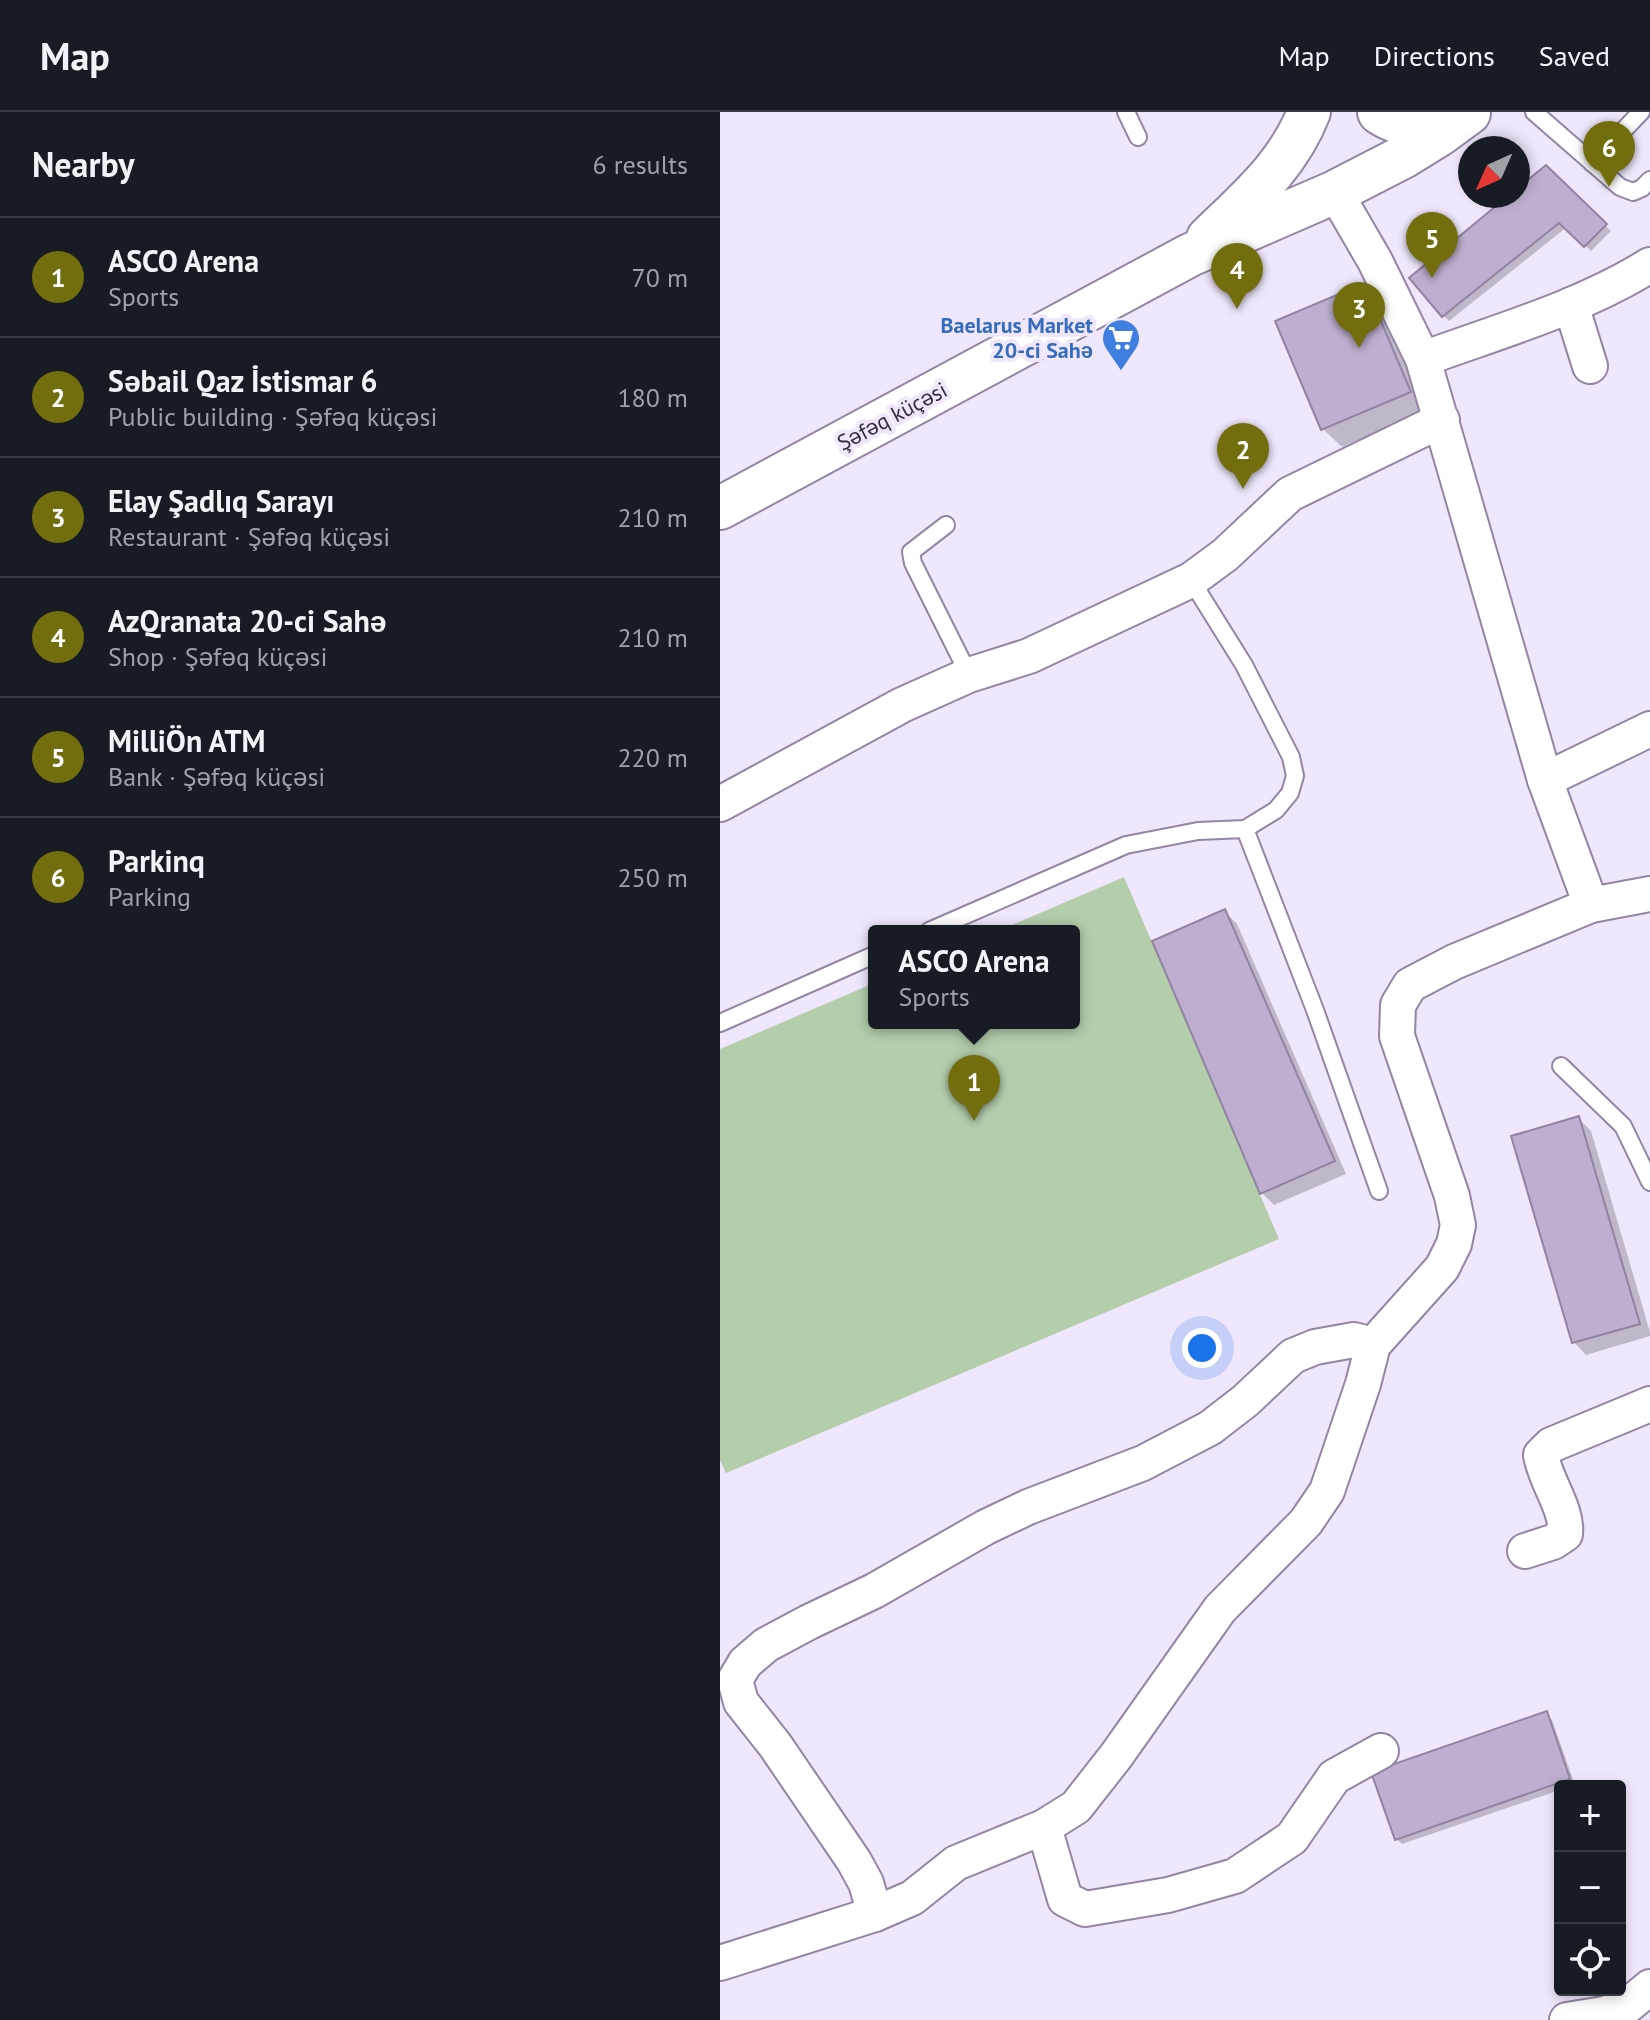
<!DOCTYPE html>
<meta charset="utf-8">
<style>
:root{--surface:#171b24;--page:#20242c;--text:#f1f3f6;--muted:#9ea1a6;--line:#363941;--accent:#726e0d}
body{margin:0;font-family:"PT Sans",sans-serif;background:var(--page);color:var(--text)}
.controls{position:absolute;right:24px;bottom:24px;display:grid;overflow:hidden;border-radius:8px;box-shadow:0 4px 12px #0003}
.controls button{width:72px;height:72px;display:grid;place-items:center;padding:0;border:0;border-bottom:2px solid var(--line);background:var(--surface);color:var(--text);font:40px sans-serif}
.compass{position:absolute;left:738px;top:24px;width:72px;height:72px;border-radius:50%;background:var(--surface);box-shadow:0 4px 12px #0003;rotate:225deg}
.you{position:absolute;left:482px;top:1236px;width:28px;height:28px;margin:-20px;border:6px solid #fff;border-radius:50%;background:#1a73e8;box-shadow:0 0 0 12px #1a73e833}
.badge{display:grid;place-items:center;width:52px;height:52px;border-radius:50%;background:var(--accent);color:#fff;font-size:26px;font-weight:700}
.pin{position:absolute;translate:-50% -66px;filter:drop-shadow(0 2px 4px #0008)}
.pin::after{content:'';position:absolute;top:42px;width:28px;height:24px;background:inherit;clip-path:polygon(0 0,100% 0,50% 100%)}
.popup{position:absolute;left:148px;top:813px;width:212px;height:104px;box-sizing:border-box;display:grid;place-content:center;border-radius:8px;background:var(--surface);filter:drop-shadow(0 2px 6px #0005);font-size:26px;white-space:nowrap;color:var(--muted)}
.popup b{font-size:30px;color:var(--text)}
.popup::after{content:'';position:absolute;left:50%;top:100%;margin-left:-16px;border:16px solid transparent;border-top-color:var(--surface)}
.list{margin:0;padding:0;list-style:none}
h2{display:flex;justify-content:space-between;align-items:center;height:104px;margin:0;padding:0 32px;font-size:34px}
h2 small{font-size:26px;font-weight:400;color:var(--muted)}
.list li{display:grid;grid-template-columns:52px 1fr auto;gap:24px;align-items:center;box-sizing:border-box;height:120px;padding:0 32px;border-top:2px solid var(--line)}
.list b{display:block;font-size:30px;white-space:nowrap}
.list p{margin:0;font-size:26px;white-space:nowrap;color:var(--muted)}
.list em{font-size:26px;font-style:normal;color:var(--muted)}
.icon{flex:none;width:44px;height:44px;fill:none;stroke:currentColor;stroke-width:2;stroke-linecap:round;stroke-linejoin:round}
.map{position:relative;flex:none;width:930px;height:1908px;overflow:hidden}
header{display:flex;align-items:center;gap:48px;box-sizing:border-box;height:112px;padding:0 40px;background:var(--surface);border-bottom:2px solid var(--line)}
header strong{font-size:38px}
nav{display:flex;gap:44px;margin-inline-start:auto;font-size:28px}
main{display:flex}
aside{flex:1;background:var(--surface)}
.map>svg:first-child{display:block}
</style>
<header>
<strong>Map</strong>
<nav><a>Map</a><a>Directions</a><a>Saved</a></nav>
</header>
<main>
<aside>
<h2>Nearby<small>6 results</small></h2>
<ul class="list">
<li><span class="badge">1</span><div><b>ASCO Arena</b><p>Sports</p></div><em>70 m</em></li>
<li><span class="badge">2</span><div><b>Səbail Qaz İstismar 6</b><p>Public building · Şəfəq küçəsi</p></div><em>180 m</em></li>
<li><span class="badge">3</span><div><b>Elay Şadlıq Sarayı</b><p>Restaurant · Şəfəq küçəsi</p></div><em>210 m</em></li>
<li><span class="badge">4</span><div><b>AzQranata 20-ci Sahə</b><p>Shop · Şəfəq küçəsi</p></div><em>210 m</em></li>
<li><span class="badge">5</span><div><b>MilliÖn ATM</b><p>Bank · Şəfəq küçəsi</p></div><em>220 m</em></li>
<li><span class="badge">6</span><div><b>Parkinq</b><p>Parking</p></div><em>250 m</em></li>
</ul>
</aside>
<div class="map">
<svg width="930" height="1908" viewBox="0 0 930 1908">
<rect width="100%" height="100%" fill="#f0e7fc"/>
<!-- park -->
<polygon fill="#b4cdab" points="404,765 559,1127 6,1361 0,1348 0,937 154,871 154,911 354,911 354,819 278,819"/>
<!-- shadow -->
<g fill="#0003">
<polygon points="826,55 891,119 871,139 847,115 729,209 723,203 791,84 798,84 798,79"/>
<polygon points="644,173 663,192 708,298 622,335 603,317"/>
<polygon points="504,799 517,812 626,1062 554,1093 541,1080"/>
<polygon points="858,1006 871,1019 930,1220 930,1224 866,1243 854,1230"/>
<polygon points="826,1602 832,1608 855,1673 840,1674 840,1678 682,1732 676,1726"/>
</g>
<!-- building -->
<g fill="#beafd0" stroke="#9183a2" stroke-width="2">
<polygon points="826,53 887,112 864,135 839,111 722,205 689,166 788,84 798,84 798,76"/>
<polygon points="645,171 691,280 601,318 555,209"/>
<polygon points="505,797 615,1049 540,1082 432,829"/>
<polygon points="859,1004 920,1212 852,1231 791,1024"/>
<polygon points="827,1599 850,1667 675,1728 651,1660"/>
</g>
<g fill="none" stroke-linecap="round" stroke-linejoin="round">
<defs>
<g id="service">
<polyline points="406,0 418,25"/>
<polyline points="814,0 900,75 913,80 922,76 930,68"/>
<polyline points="872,51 921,0"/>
<polyline points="226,413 191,440 193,451 249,563"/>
<polyline points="471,468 524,553 571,645 575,664 570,681 556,698 525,717"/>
<polyline points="209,819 406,733 478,719 525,717 595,898 659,1079"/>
<polyline points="0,911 154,843"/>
<polyline points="841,954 903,1014 930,1070"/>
</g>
<g id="minor">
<polyline points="851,193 870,254"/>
<path d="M703,247C779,219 861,196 930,153"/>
<polyline points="825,668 930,617"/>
<polyline points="0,692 182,593 249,563 309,544 471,468 505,443 570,382 722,308"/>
<polyline points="871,793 930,782"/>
<path d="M805,1439L833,1430L845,1422C848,1397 825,1369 821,1343L831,1333L930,1292"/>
<polyline points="324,1715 345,1787 365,1797 448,1783 515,1764 572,1726 614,1665 661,1639"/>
<polyline points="155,1802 146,1771 134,1749 55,1633 21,1590 15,1568 25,1551 46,1533 89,1510 154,1479 266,1415 308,1395 423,1351 490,1316 525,1289 573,1244 595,1235 634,1228 653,1233"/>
<polyline points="0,1851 155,1802 192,1786 236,1751 324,1715 356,1695 396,1644 500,1497 586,1410 607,1379 643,1272 653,1233 722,1156 734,1132 738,1113 732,1084 677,924 678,893 690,873 734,850 871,793 825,668 703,247 655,149 615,80"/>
<polyline points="847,1908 884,1902 906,1895 930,1875"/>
</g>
<g id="tertiary">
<path d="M488,126C528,87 568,54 589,0"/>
<polyline points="0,396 470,143 615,80 685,44 719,23 749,1"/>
</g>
<path id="secondary" d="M660,0C687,18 718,15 745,0"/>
</defs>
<!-- service casing -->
<use href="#service" stroke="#9385a4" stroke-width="20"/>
<!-- minor casing -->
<use href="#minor" stroke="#9385a4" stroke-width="38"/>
<!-- tertiary casing -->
<use href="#tertiary" stroke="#9385a4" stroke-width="46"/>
<!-- secondary casing -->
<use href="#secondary" stroke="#9385a4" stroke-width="48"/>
<!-- service -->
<use href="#service" stroke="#fff" stroke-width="16"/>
<!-- minor -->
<use href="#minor" stroke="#fff" stroke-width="34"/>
<!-- tertiary -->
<use href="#tertiary" stroke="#fff" stroke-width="42"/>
<!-- secondary -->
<use href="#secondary" stroke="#fff" stroke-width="44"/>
</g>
<!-- icons -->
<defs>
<symbol id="supermarket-pin" viewBox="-11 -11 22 30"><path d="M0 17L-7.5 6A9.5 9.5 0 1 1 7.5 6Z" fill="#3f7fe0" stroke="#f0e7fc"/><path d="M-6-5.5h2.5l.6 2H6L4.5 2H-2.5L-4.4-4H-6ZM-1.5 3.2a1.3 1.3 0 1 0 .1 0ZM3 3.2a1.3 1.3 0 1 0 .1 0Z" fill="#fff"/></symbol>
</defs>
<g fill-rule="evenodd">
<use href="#supermarket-pin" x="379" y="204" width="44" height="60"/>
</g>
<g text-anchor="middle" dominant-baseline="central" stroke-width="8" stroke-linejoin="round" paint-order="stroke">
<!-- shop labels -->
<g font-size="22" font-weight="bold" fill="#366cbe" stroke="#f0e7fc" text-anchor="end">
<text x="373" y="213">Baelarus Market<tspan x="373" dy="25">20-ci Sahə</tspan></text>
</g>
<!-- street labels -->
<g font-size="22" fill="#342e3b" stroke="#f0e7fc">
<text transform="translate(172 304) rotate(-28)">Şəfəq küçəsi</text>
</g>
</g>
</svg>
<div class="controls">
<button>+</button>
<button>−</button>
<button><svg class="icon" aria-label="locate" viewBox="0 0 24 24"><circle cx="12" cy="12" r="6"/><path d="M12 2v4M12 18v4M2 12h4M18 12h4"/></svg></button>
</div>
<svg class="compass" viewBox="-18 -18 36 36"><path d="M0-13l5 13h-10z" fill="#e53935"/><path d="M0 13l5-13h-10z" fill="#9ea1a6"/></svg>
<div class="you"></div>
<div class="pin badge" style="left:254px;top:1009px">1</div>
<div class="popup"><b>ASCO Arena</b>Sports</div>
<div class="pin badge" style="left:523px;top:377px">2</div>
<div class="pin badge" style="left:639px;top:236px">3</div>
<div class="pin badge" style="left:517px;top:197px">4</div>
<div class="pin badge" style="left:712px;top:166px">5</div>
<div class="pin badge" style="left:889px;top:75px">6</div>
</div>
</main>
